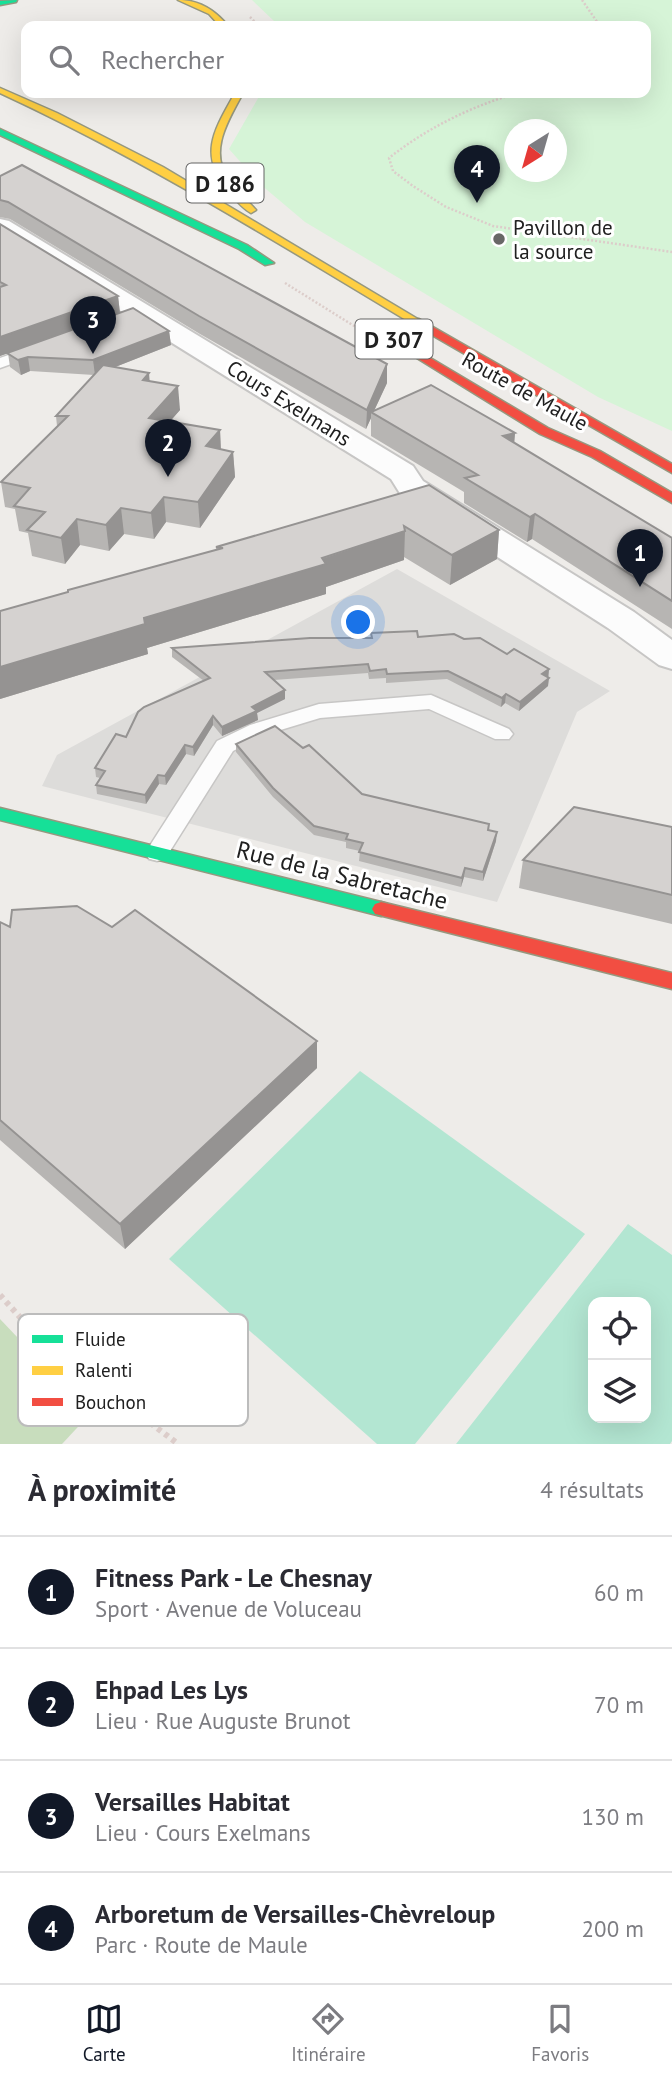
<!DOCTYPE html>
<html lang="fr">
<meta charset="utf-8">
<style>
:root{--surface:#fff;--page:#f2f2f3;--text:#2b2b33;--muted:#7c7c81;--line:#e1e1e2;--accent:#111827}
body{margin:0;font-family:"PT Sans",sans-serif;background:var(--page);color:var(--text)}
.controls{position:absolute;right:21px;bottom:21px;display:grid;overflow:hidden;border-radius:14px;box-shadow:0 7px 28px #0002}
.controls button{width:63px;height:63px;display:grid;place-items:center;padding:0;border:0;border-bottom:2px solid var(--line);background:var(--surface);color:var(--text);font:35px sans-serif}
.compass{position:absolute;left:504px;top:119px;width:63px;height:63px;border-radius:50%;background:var(--surface);box-shadow:0 7px 28px #0002;rotate:217deg}
.you{position:absolute;left:359px;top:623px;width:24px;height:24px;margin:-18px;border:5px solid #fff;border-radius:50%;background:#1a73e8;box-shadow:0 0 0 10px #1a73e833}
.badge{display:grid;place-items:center;width:46px;height:46px;border-radius:50%;background:var(--accent);color:#fff;font-size:23px;font-weight:700}
.pin{position:absolute;translate:-50% -58px;filter:drop-shadow(0 2px 4px #0008)}
.pin::after{content:'';position:absolute;top:37px;width:24px;height:21px;background:inherit;clip-path:polygon(0 0,100% 0,50% 100%)}
.list{margin:0;padding:0;list-style:none}
h2{display:flex;justify-content:space-between;align-items:center;height:91px;margin:0;padding:0 28px;font-size:30px}
h2 small{font-size:23px;font-weight:400;color:var(--muted)}
.list li{display:grid;grid-template-columns:46px 1fr auto;gap:21px;align-items:center;box-sizing:border-box;height:112px;padding:0 28px;border-top:2px solid var(--line)}
.list b{display:block;font-size:26px;white-space:nowrap}
.list p{margin:0;font-size:23px;white-space:nowrap;color:var(--muted)}
.list em{font-size:23px;font-style:normal;color:var(--muted)}
.icon{flex:none;width:38px;height:38px;fill:none;stroke:currentColor;stroke-width:2;stroke-linecap:round;stroke-linejoin:round}
.map{position:relative;flex:none;width:672px;height:1444px;overflow:hidden}
.search{position:absolute;background:var(--surface);box-shadow:0 7px 28px #0002;left:21px;right:21px;top:21px;height:77px;display:flex;align-items:center;gap:18px;box-sizing:border-box;padding:0 24px;border-radius:14px;color:var(--muted);font-size:26px}
.sheet{height:539px;background:var(--surface)}
nav{display:flex;justify-content:space-around;align-items:center;box-sizing:border-box;height:98px;border-top:2px solid var(--line);background:var(--surface);font-size:19px;color:var(--muted)}
nav a{display:grid;justify-items:center;gap:4px}
nav .on{color:var(--accent)}
.map>svg:first-child{display:block}
</style>
<div class="map">
<svg width="672" height="1444" viewBox="0 0 672 1444">
<rect width="100%" height="100%" fill="#eeece9"/>
<!-- residential -->
<polygon fill="#dddcda" points="397,569 610,691 577,712 497,902 42,786 57,755"/>
<!-- forest -->
<polygon fill="#c8ddbd" points="0,1319 90,1414 62,1444 0,1444"/>
<!-- park -->
<path fill="#d6f4d7" fill-rule="evenodd" d="M252,0H672V431L598,397L305,222L260,184L229,149L261,93H646V26H275L274,21ZM514,130H556V172H514Z"/>
<!-- pitch -->
<g fill="#b3e6d2" fill-rule="evenodd">
<polygon points="360,1071 585,1234 415,1444 377,1444 169,1259"/>
<path d="M628,1224L672,1255V1441L670,1444H456ZM593,1302H646V1418H593Z"/>
</g>
<g fill="none" stroke-linecap="round" stroke-linejoin="round">
<defs>
<g id="lane">
<polygon points="34,346 39,348 42,351 39,354 0,368 0,358"/>
<polygon points="431,695 509,729 513,734 509,739 495,739 429,709 320,718 264,735 233,751 165,859 157,861 149,859 145,853 149,847 217,741 250,725 319,704"/>
</g>
<polygon id="street" points="0,219 9,221 413,466 423,481 634,612 672,640 672,669 659,665 608,628 401,495 391,479 0,236"/>
<g id="fast">
<polygon points="17,0 16,2 0,5 0,1"/>
<polygon points="0,129 247,245 274,263 265,265 239,249 0,135"/>
<polygon points="0,808 381,902 387,904 390,909 387,914 381,916 0,820"/>
</g>
<g id="slow">
<path d="M178,0C199,0 215,10 228,26H220L209,14Z"/>
<path d="M0,88L57,113L163,167L421,321L411,323C276,242 143,159 0,93Z"/>
<path d="M235,93H243C228,121 208,151 229,181C237,192 247,200 256,210L251,213C242,208 234,198 227,190C198,153 215,129 235,93Z"/>
</g>
<g id="jam">
<polygon points="411,319 419,319 672,464 672,473 411,323"/>
<polygon points="395,337 548,428 600,451 672,493 672,503 592,457 540,434 391,342 389,340"/>
<polygon points="381,902 672,973 672,989 375,914 372,909 375,904"/>
</g>
</defs>
<!-- lane casing -->
<use href="#lane" stroke="#c7c6c5" stroke-width="3"/>
<!-- street casing -->
<use href="#street" stroke="#c7c6c5" stroke-width="4"/>
<!-- fast casing -->
<use href="#fast" stroke="#96987f" stroke-width="3"/>
<!-- slow casing -->
<use href="#slow" stroke="#96987f" stroke-width="3"/>
<!-- jam casing -->
<use href="#jam" stroke="#96987f" stroke-width="3"/>
<!-- path-far1 -->
<g stroke="#dccdca" stroke-width="2.5" stroke-dasharray="2 2" stroke-linecap="butt">
<polyline points="582,0 600,26"/>
<polyline points="250,17 259,26"/>
<path d="M517,93C470,107 427,128 389,158L393,171L413,186L446,207L493,226L672,252"/>
<polyline points="285,283 367,334"/>
</g>
<!-- path -->
<polyline stroke="#dccdca" stroke-width="6" stroke-dasharray="4.5 4.5" stroke-linecap="butt" points="0,1295 36,1335 178,1444"/>
<!-- lane -->
<use href="#lane" fill="#fcfcfc" fill-rule="evenodd"/>
<!-- street -->
<use href="#street" fill="#fcfcfc" fill-rule="evenodd"/>
<!-- fast -->
<use href="#fast" fill="#16e098" fill-rule="evenodd"/>
<!-- slow -->
<use href="#slow" fill="#ffcf43" fill-rule="evenodd"/>
<!-- jam -->
<use href="#jam" fill="#f24e42" fill-rule="evenodd"/>
</g>
<!-- wall -->
<g fill="#b7b5b3">
<polygon points="0,176 387,383 374,411 515,433 514,443 672,538 672,629 532,539 527,542 464,503 464,492 371,436 371,418 366,429 200,334 10,219 0,217"/>
<polygon points="0,224 118,296 120,313 169,331 171,345 115,367 149,373 149,381 180,410 170,421 220,430 221,449 233,452 235,477 200,528 166,522 154,539 124,534 109,551 80,545 65,564 32,556 28,533 19,531 15,509 5,507 1,482 57,426 56,416 94,375 30,371 21,375 10,367 8,353 0,356"/>
<polygon points="429,485 499,530 497,559 450,585 404,557 404,560 326,587 326,594 147,648 148,654 0,699 0,611 216,550 216,547"/>
<polygon points="371,633 464,639 549,669 548,686 519,711 505,703 501,707 447,679 386,683 386,678 369,679 368,673 274,680 285,690 285,699 257,713 258,720 222,736 213,725 194,756 186,754 166,785 159,784 146,804 97,794 96,785 100,778 96,777 95,768 126,737 204,681 172,657 172,648 371,638"/>
<polygon points="236,744 362,794 489,830 496,841 483,881 464,877 461,887 359,861 360,851 346,848 346,842 314,835 273,797 236,752"/>
<polygon points="672,827 672,924 519,888 523,860"/>
<polygon points="0,922 10,927 112,927 317,1041 317,1068 125,1249 0,1140"/>
</g>
<!-- shaded-wall -->
<g fill="#959392">
<polygon points="118,296 120,314 0,356 0,337"/>
<polygon points="169,331 171,345 95,375 93,360"/>
<polygon points="28,357 30,371 21,375 18,360"/>
<polygon points="387,364 387,383 373,413 371,412 371,418 366,429 367,410"/>
<polygon points="149,373 151,397 143,380"/>
<polygon points="178,386 180,410 151,443 149,418"/>
<polygon points="220,430 221,455 206,446"/>
<polygon points="515,433 513,457 503,436"/>
<polygon points="233,452 235,477 200,528 198,502"/>
<polygon points="164,497 166,522 154,539 151,513"/>
<polygon points="121,508 124,534 109,551 106,525"/>
<polygon points="535,514 532,539 527,542 530,517"/>
<polygon points="77,519 80,545 65,564 61,538"/>
<polygon points="499,530 497,559 450,585 452,555"/>
<polygon points="405,531 404,560 326,587 326,594 147,648 148,654 0,699 0,667"/>
<polygon points="549,669 548,678 542,674"/>
<polygon points="549,678 548,686 519,711 520,702"/>
<polygon points="285,690 285,699 257,713 258,720 222,736 222,727 252,707"/>
<polygon points="506,694 505,703 501,707 502,698"/>
<polygon points="213,716 213,725 194,756 193,747"/>
<polygon points="185,745 186,754 166,785 165,776"/>
<polygon points="158,775 159,784 146,804 145,795"/>
<polygon points="497,832 496,841 483,881 483,872"/>
<polygon points="465,868 464,877 461,887 462,878"/>
<polygon points="317,1041 317,1068 125,1249 120,1224"/>
</g>
<!-- building -->
<g fill="#d5d2d0" stroke="#959392" stroke-width="2">
<polygon points="22,165 387,364 367,410 199,316 8,202 0,200 0,176"/>
<polygon points="0,224 118,296 0,337 0,287 6,285 0,282"/>
<polygon points="133,308 169,331 93,360 28,357 18,360 7,353"/>
<polygon points="103,365 149,373 143,380 178,386 149,418 220,430 206,446 233,452 198,502 164,497 151,513 121,508 106,525 77,519 61,538 27,530 45,512 14,506 30,488 1,482 68,416 56,416"/>
<polygon points="431,385 515,433 503,436 672,538 672,601 535,514 530,517 465,478 478,475 371,412"/>
<polygon points="429,485 499,530 452,555 404,526 405,531 322,558 326,564 144,618 145,624 0,667 0,611 68,592 68,590 223,548 216,547"/>
<polygon points="417,631 418,637 454,634 464,639 480,638 507,654 514,649 549,669 542,674 549,678 520,702 506,694 502,698 448,671 387,674 386,669 370,671 368,664 265,672 285,690 252,707 257,711 222,727 213,716 193,747 185,745 165,776 158,775 145,795 96,785 105,771 95,768 116,734 126,737 138,712 144,707 210,678 172,648 310,638 372,638 371,633"/>
<polygon points="275,726 303,748 309,745 362,794 489,824 488,830 497,832 483,872 465,868 462,878 359,852 363,843 346,839 348,834 314,826 273,788 236,744"/>
<polygon points="574,807 672,827 672,895 523,860"/>
<polygon points="77,906 112,927 135,910 317,1041 120,1224 0,1120 0,922 10,927 12,910"/>
</g>
<!-- markers -->
<circle fill="#686766" stroke="#fff" stroke-width="2.5" cx="499" cy="239" r="7"/>
<g text-anchor="middle" dominant-baseline="central" stroke-width="6" stroke-linejoin="round" paint-order="stroke">
<!-- far-poi labels -->
<g font-size="21" fill="#202020" stroke="#fff" text-anchor="start">
<text x="513" y="227">Pavillon de<tspan x="513" dy="24">la source</tspan></text>
</g>
<!-- far-street labels -->
<g font-size="21" fill="#202020" stroke="#fff">
<text transform="translate(525 391) rotate(29)">Route de Maule</text>
<text transform="translate(289 403) rotate(32)">Cours Exelmans</text>
</g>
<!-- shield labels -->
<g fill="#fff" stroke="#636363" stroke-width="2">
<rect x="186.5" y="163.5" width="77" height="39" rx="5"/>
<rect x="355.5" y="319.5" width="77" height="39" rx="5"/>
</g>
<g font-size="23" font-weight="bold" fill="#202020">
<text x="225" y="183">D 186</text>
<text x="394" y="339">D 307</text>
</g>
<!-- street labels -->
<g font-size="24" fill="#202020" stroke="#fff">
<text transform="translate(342 875) rotate(14)">Rue de la Sabretache</text>
</g>
</g>
<!-- legend -->
<rect x="18" y="1314" width="230" height="112" rx="10" fill="#fff" stroke="#bcbcbc" stroke-width="2"/>
<rect x="32" y="1335" width="31" height="8" fill="#16e098"/>
<rect x="32" y="1366" width="31" height="9" fill="#ffcf43"/>
<rect x="32" y="1398" width="31" height="8" fill="#f24e42"/>
<g font-size="19" fill="#202020">
<text x="75" y="1346">Fluide</text>
<text x="75" y="1377">Ralenti</text>
<text x="75" y="1409">Bouchon</text>
</g>
</svg>
<div class="controls">
<button><svg class="icon" aria-label="locate" viewBox="0 0 24 24"><circle cx="12" cy="12" r="6"/><path d="M12 2v4M12 18v4M2 12h4M18 12h4"/></svg></button>
<button><svg class="icon" aria-label="layers" viewBox="0 0 24 24"><path d="M12 4l9 5-9 5-9-5zM3 14l9 5 9-5"/></svg></button>
</div>
<svg class="compass" viewBox="-18 -18 36 36"><path d="M0-13l5 13h-10z" fill="#e53935"/><path d="M0 13l5-13h-10z" fill="#7c7c81"/></svg>
<div class="you"></div>
<div class="pin badge" style="left:640px;top:587px">1</div>
<div class="pin badge" style="left:168px;top:477px">2</div>
<div class="pin badge" style="left:93px;top:354px">3</div>
<div class="pin badge" style="left:477px;top:203px">4</div>
<div class="search"><svg class="icon" aria-label="search" viewBox="0 0 24 24"><circle cx="10" cy="10" r="6"/><path d="M15 15l6 6"/></svg>Rechercher</div>
</div>
<section class="sheet">
<h2>À proximité<small>4 résultats</small></h2>
<ul class="list">
<li><span class="badge">1</span><div><b>Fitness Park - Le Chesnay</b><p>Sport · Avenue de Voluceau</p></div><em>60 m</em></li>
<li><span class="badge">2</span><div><b>Ehpad Les Lys</b><p>Lieu · Rue Auguste Brunot</p></div><em>70 m</em></li>
<li><span class="badge">3</span><div><b>Versailles Habitat</b><p>Lieu · Cours Exelmans</p></div><em>130 m</em></li>
<li><span class="badge">4</span><div><b>Arboretum de Versailles-Chèvreloup</b><p>Parc · Route de Maule</p></div><em>200 m</em></li>
</ul>
</section>
<nav>
<a class="on"><svg class="icon" aria-label="map" viewBox="0 0 24 24"><path d="M3 6l6-2 6 2 6-2v14l-6 2-6-2-6 2zM9 4v14M15 6v14"/></svg>Carte</a>
<a><svg class="icon" aria-label="directions" viewBox="0 0 24 24"><path d="M12 3l9 9-9 9-9-9zM9 14v-3h6M13 9l2 2-2 2"/></svg>Itinéraire</a>
<a><svg class="icon" aria-label="saved" viewBox="0 0 24 24"><path d="M7 4h10v16l-5-4-5 4z"/></svg>Favoris</a>
</nav>
